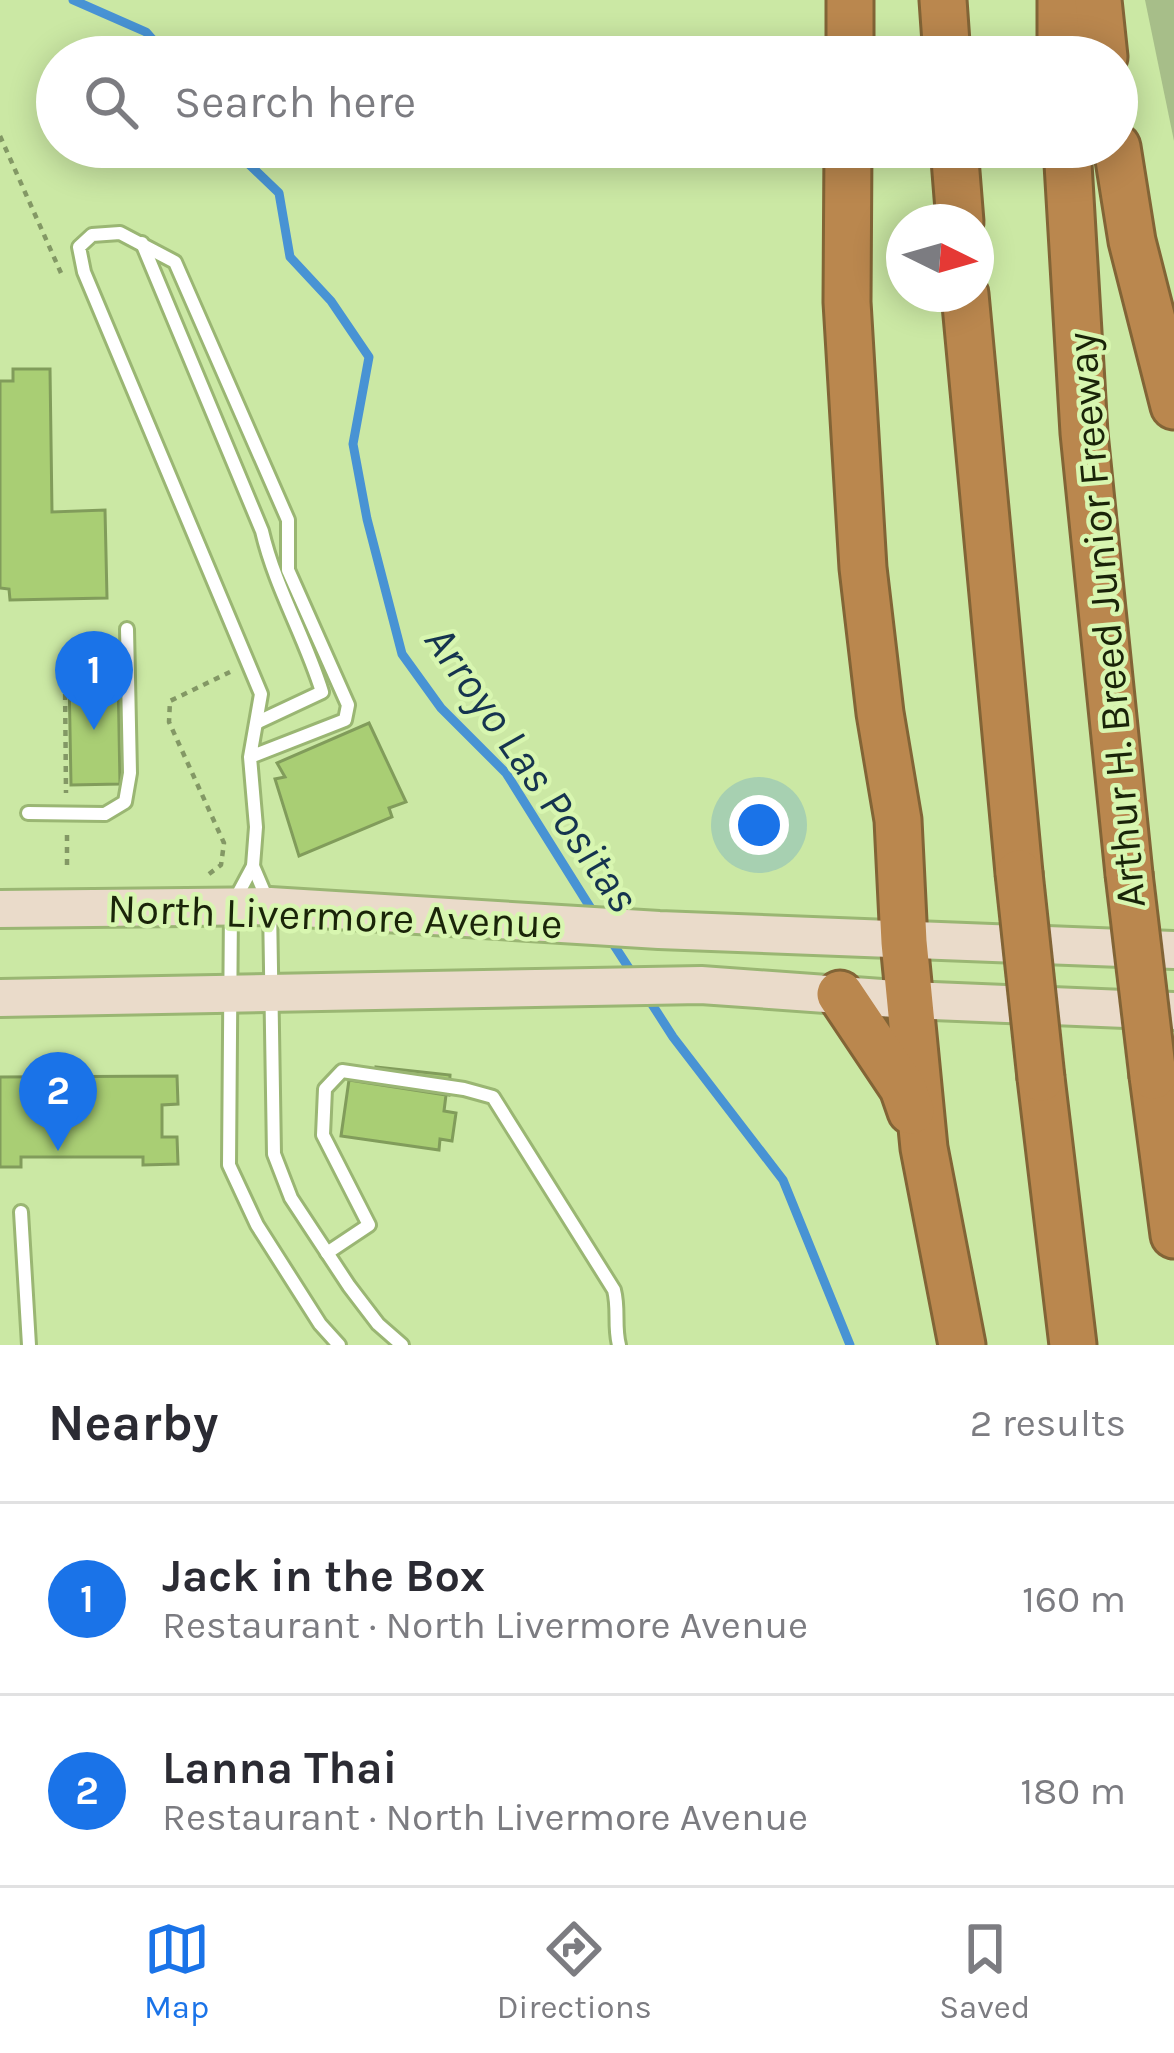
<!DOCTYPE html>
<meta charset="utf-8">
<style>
:root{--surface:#fff;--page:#f2f2f3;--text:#2b2b33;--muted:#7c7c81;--line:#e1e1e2;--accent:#1a73e8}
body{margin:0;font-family:Karla,sans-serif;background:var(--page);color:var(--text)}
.compass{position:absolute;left:886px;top:204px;width:108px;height:108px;border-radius:50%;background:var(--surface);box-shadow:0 6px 30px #0003;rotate:95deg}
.you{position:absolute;left:759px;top:825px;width:42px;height:42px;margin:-30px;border:9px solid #fff;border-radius:50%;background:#1a73e8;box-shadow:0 0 0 18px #1a73e833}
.badge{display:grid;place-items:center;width:78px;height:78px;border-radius:50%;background:var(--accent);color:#fff;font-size:39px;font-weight:700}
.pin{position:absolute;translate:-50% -99px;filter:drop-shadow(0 3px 6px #0008)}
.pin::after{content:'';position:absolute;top:63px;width:42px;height:36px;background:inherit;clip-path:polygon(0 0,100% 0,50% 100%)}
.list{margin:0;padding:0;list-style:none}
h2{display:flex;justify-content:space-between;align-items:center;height:156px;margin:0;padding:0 48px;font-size:51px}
h2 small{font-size:39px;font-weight:400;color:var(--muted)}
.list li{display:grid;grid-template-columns:78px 1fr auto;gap:36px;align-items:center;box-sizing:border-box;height:192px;padding:0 48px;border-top:3px solid var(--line)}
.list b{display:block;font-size:45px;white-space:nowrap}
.list p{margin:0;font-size:39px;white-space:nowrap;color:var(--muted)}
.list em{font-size:39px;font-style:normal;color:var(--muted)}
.icon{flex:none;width:66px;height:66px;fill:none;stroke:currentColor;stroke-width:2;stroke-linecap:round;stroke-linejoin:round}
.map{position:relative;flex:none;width:1174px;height:1345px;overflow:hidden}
.search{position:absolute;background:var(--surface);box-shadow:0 6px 30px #0003;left:36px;right:36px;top:36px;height:132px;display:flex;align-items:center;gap:30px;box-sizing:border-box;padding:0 42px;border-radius:66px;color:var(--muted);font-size:45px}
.sheet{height:540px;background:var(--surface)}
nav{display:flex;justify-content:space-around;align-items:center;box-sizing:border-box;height:168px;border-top:3px solid var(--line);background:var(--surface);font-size:33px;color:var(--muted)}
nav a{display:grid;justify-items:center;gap:6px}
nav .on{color:var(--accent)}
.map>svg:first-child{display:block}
</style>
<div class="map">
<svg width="1174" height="1345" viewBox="0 0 1174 1345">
<rect width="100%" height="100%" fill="#cbe8a4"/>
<!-- green -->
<polygon fill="#a7be89" points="1145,0 1174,0 1174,141"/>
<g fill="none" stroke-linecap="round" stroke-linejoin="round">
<!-- stream -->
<g stroke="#4893d4" stroke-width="9">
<polyline points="73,0 146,32 168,57"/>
<polyline points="231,147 279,193 290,257 331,301 369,357 353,444 367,519 402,654 441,708 506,773 595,915"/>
<polyline points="610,939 634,976"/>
<polyline points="646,995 673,1037 783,1180 850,1345"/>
</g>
</g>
<!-- building -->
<g fill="#a9ce74" stroke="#819c5b" stroke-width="3">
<polygon points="13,369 50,369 52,512 105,510 107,598 10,600 9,589 0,588 0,381 13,381"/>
<polygon points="118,674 120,784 71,785 69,675"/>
<polygon points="369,723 406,802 389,808 392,817 299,856 275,779 285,777 277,763"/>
<polygon points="376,1067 450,1075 449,1095 375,1084"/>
<polygon points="177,1076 178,1104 162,1105 162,1137 177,1137 178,1164 143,1165 143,1157 21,1157 21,1167 0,1167 0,1077"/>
<polygon points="349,1080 446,1095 444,1111 456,1113 452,1141 440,1139 439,1150 341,1136"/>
</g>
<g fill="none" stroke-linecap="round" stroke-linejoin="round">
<defs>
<g id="service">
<path d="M142,243L262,531C275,587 305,637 322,692L258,722"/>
<polyline points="250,757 345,720 348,705 288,570 288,520 175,262 120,233 92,235 79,247 84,272 261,694 250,757 256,827 253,866 231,907 229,1165 257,1225 320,1324 339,1345"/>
<polyline points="28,813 105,814 125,802 130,773 127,629"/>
<polyline points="253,866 270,906 274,1154 291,1198 349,1286 378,1324 402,1345"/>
<polyline points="21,1212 29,1345"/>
<path d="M327,1253L369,1225L323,1135L325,1089L342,1071L464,1089L493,1097L614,1290C619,1309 614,1326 619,1345"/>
</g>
<g id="secondary">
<polyline points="0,909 270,906 659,930 1174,950"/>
<polyline points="0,998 701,985 909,1000 1174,1011"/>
</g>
<g id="motorway">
<polyline points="943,0 947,57"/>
<polyline points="1061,0 1061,57"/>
<polyline points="1098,0 1104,57"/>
<polyline points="850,57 850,0"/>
<polyline points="848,147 847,302 863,568 880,713 898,820 904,942 924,1148 962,1345"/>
<polyline points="954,147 960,222"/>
<polyline points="1067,147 1084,433 1129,874"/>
<polyline points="1117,147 1132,241 1174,406"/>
<polyline points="965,294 1019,873"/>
<polyline points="840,994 903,1088 911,1111"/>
<polyline points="1153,1076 1174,1235"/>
<polyline points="1041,1078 1073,1345"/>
</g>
</defs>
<!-- service casing -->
<use href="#service" stroke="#9ab673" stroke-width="18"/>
<!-- secondary casing -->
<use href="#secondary" stroke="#9ab673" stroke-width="42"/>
<!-- motorway casing -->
<use href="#motorway" stroke="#826436" stroke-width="51"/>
<!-- path -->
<g stroke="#839865" stroke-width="4.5" stroke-dasharray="6 6" stroke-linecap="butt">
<polyline points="0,136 61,273"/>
<polyline points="65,682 66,793"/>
<polyline points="67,835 67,865"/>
<polyline points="209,874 221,865 224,843 169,722 170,701 230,672"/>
</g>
<!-- service -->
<use href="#service" stroke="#fff" stroke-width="12"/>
<!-- secondary -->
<use href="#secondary" stroke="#eadbca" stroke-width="36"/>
<!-- motorway -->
<use href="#motorway" stroke="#ba874e" stroke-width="45"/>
<defs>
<g id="motorway-bridge">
<polyline points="1019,873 1041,1078"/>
<polyline points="1129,874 1153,1076"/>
</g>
</defs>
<!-- motorway-bridge casing -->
<use href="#motorway-bridge" stroke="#826436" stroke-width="51" stroke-linecap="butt"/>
<!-- motorway-bridge -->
<use href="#motorway-bridge" stroke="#ba874e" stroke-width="45"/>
</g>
<g text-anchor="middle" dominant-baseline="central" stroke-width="9" stroke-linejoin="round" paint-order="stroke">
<!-- street labels -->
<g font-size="42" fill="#1a2409" stroke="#d8f6b0">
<text transform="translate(1106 620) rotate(-95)">Arthur H. Breed Junior Freeway</text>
<text transform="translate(335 916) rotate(2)">North Livermore Avenue</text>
</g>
<!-- water labels -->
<g font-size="45" font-style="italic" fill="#15344f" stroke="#d8f6b0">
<text transform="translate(532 769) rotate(55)">Arroyo Las Positas</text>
</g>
</g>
</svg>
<svg class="compass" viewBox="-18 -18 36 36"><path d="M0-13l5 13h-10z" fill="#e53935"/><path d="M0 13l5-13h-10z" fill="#7c7c81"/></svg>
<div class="you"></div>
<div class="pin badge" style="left:94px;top:730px">1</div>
<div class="pin badge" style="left:58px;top:1151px">2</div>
<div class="search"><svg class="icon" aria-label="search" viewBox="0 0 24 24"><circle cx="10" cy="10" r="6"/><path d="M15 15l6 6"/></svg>Search here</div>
</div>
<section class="sheet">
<h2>Nearby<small>2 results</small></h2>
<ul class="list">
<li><span class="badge">1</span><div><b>Jack in the Box</b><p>Restaurant · North Livermore Avenue</p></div><em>160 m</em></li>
<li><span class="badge">2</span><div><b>Lanna Thai</b><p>Restaurant · North Livermore Avenue</p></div><em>180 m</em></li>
</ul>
</section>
<nav>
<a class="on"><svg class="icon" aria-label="map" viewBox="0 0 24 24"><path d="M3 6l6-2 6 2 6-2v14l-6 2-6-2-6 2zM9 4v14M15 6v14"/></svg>Map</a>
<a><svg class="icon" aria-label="directions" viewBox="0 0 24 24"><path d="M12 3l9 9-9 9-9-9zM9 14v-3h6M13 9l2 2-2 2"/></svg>Directions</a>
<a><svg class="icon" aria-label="saved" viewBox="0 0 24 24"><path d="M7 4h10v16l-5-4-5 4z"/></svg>Saved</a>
</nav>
